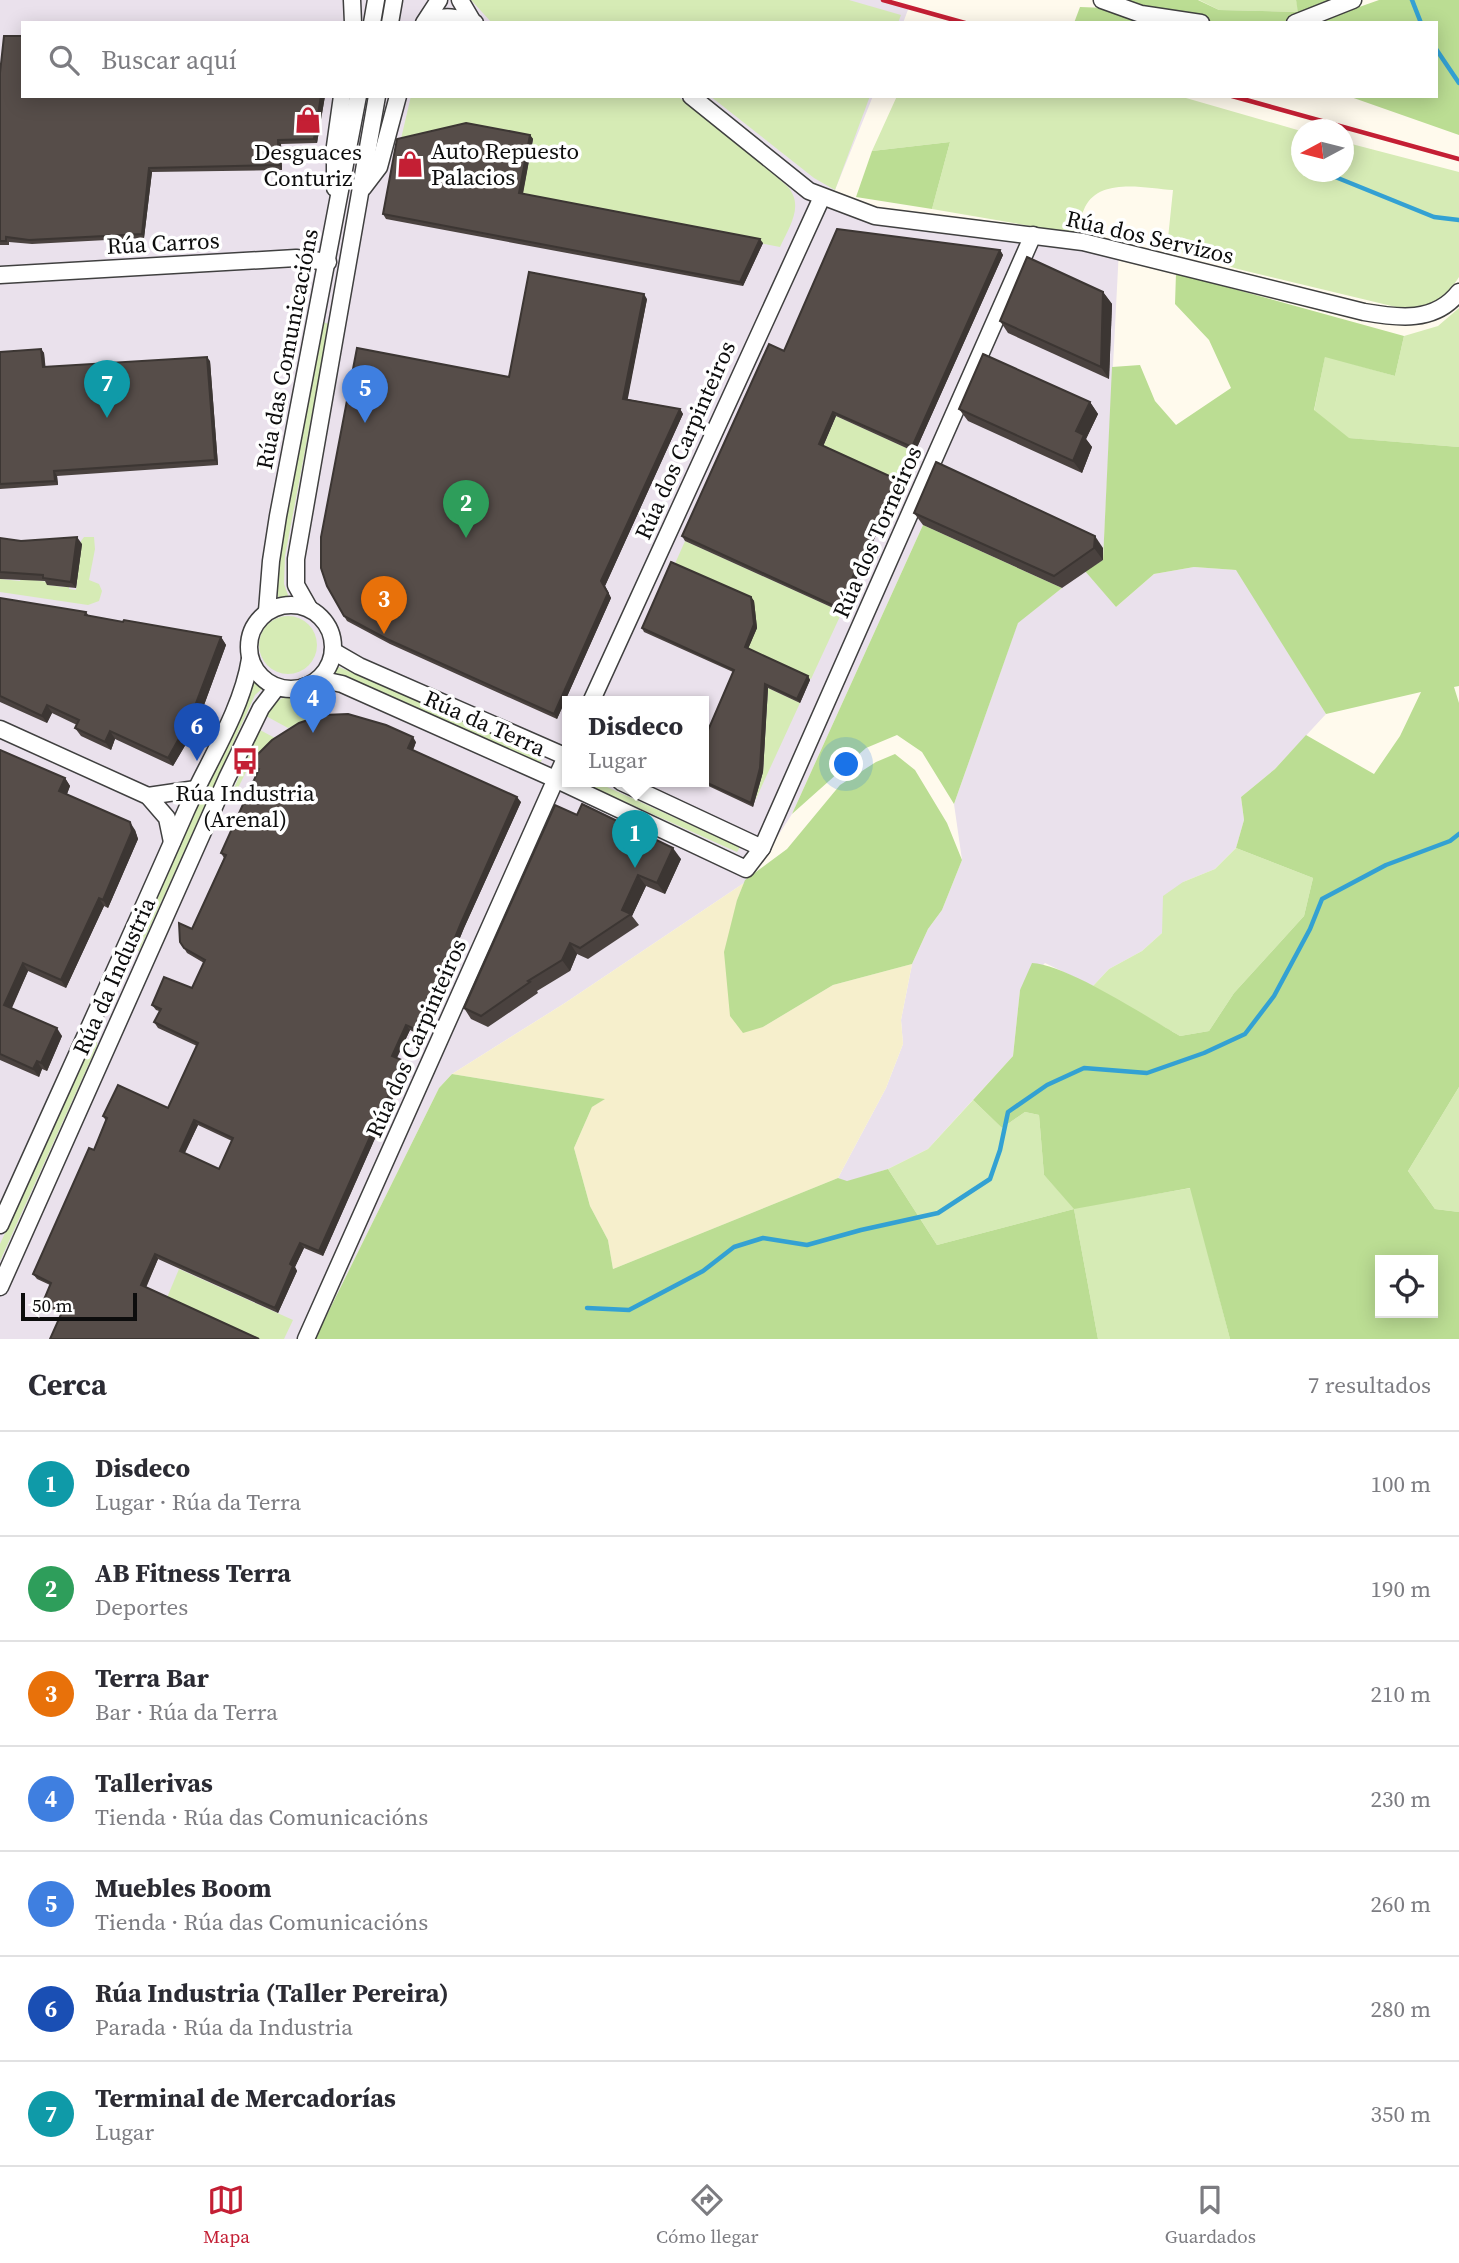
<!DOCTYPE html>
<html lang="es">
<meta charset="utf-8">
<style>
:root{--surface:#fff;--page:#f7f7f7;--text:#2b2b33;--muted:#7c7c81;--line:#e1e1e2;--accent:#c41f34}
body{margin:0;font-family:"Source Serif 4",serif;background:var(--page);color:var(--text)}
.controls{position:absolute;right:21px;bottom:21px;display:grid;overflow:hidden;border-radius:0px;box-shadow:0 4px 18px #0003}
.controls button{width:63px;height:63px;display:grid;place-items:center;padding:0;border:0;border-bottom:2px solid var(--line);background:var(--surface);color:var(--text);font:35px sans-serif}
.compass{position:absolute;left:1291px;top:119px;width:63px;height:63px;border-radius:50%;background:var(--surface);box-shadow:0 4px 18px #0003;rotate:263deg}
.scale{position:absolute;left:21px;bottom:18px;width:116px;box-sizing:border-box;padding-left:7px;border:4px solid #0d0d0d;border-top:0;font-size:19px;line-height:24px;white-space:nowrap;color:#0d0d0d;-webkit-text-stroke:5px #fff;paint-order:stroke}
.you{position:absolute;left:847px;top:765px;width:24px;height:24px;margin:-18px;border:5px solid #fff;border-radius:50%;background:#1a73e8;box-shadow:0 0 0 10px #1a73e833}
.badge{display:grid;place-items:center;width:46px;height:46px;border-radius:50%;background:var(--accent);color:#fff;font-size:23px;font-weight:700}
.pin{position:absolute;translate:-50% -58px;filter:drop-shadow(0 2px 4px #0008)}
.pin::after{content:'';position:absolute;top:37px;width:24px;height:21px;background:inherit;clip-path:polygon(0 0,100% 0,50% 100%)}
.popup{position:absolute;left:562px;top:696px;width:147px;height:91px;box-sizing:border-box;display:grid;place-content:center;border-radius:0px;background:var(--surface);filter:drop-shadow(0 2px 5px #0005);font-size:23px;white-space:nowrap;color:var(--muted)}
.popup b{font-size:26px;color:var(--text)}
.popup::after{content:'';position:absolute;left:50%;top:100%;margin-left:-14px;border:14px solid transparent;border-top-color:var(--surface)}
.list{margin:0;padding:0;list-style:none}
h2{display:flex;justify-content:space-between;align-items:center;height:91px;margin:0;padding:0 28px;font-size:30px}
h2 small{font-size:23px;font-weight:400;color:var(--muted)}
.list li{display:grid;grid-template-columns:46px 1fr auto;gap:21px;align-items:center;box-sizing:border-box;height:105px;padding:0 28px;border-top:2px solid var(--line)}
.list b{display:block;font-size:26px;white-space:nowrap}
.list p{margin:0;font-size:23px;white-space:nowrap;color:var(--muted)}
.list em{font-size:23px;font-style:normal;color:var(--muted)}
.icon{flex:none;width:38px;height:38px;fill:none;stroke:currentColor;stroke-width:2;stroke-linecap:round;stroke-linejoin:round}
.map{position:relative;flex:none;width:1459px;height:1339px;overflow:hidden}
.search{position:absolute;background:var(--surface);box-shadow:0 4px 18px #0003;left:21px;right:21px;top:21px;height:77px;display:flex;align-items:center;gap:18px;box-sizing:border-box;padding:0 24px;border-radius:0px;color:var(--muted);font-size:26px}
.sheet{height:826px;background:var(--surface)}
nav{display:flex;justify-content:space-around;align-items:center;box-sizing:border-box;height:98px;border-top:2px solid var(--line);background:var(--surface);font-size:19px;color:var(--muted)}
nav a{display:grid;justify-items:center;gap:4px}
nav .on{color:var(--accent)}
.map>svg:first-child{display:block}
</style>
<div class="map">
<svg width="1459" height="1339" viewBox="0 0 1459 1339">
<rect width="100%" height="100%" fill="#fffaed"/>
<!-- industrial -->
<path fill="#eae1ec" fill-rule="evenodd" d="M0,0H883L909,7L903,23H23V96H873L835,190L823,197L875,216L1119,249L1103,560L1086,571L1116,607L1154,574L1194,567L1237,570L1326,714L1275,769L1241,797L1244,820L1236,848L1215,869L1183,882L1162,933L1142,951L1109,969L1093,986L1045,963L1020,990L1013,1056L928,1149L888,1169L847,1182L838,1178L886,1088L903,1044L901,1020L912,964L928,929L942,910L962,860L954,804L1018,622L1062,588L923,525L792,814L750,879L565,1003L452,1074L439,1088L315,1339H0ZM567,702H703V782H567Z"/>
<!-- farmland -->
<polygon fill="#f6efcc" points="744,883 737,900 763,1027 833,985 912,964 901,1020 903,1044 886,1088 838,1178 613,1269 608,1240 590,1206 574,1148 592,1107 604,1099 452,1074 565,1003"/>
<!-- green -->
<g fill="#d6ebb5">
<polygon points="471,0 849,0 901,15 898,23 492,23"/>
<polygon points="1199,0 1296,0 1299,12 1219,10"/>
<path d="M411,96H677L720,127L787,186C805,205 789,227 780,247L522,197L533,140L400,143Z"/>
<polygon points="710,96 870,96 835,190 814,178"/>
<path d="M897,96H1179L1301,131L1302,172H1344V142L1459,172V277C1452,289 1433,307 1418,310C1413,311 1406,309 1400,308L1238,269L1167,248L1173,190C1145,188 1100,177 1085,207C1081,215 1079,225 1077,234L932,209L950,142L872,151Z"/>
<polygon points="1459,308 1459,447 1348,438 1314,411 1325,356 1395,376 1404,336 1438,326"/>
<polygon points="322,322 329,324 285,556 284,584 289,598 278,599 278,562 285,521"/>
<polygon points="836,416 915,452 901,484 822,449"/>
<polygon points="84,537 94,537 95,549 89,580 99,584 102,591 99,601 88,605 0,592 0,579 20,581 21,578 48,582 48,585 63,587 69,585 69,589 76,590 81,541"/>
<polygon points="685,541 842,612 811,679 747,651 674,566"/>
<circle cx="288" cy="645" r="29"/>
<polygon points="334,665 421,701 543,758 539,765 344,677 330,673"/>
<polygon points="255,680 264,687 255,695 139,951 133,948"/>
<polygon points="768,688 800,703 754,803 763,772"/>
<path d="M304,693L313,717L288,728L266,716C274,699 285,695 304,693Z"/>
<polygon points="260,730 275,738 251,762 238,788 234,788"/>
<polygon points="581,782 596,782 740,847 737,852"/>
<polygon points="1236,848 1313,878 1304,916 1234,993 1209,1031 1180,1036 1093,986 1109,969 1142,951 1162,933 1163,896 1183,882 1215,869"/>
<polygon points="93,1041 97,1041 97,1046 0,1261 0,1244"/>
<polygon points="1459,1087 1459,1212 1435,1209 1408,1171"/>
<polygon points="973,1100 1002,1128 1025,1112 1039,1115 1044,1175 1074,1208 1191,1188 1230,1339 1098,1339 1074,1209 937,1245 888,1169 928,1149"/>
<polygon points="179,1269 293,1320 284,1339 251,1339 166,1300"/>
</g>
<!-- forest -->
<g fill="#bbdd93" fill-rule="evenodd">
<polygon points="1123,0 1198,0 1219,10 1298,12 1296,0 1329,0 1299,12 1284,22 1272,23 1220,23 1150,11"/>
<polygon points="1379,0 1459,0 1459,135 1348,96 1436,96 1436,23 1314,23"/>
<polygon points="1080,7 1106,8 1145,23 1074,23"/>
<polygon points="950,142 932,209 856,197 872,151"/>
<path d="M1176,273L1404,336L1395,376L1325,357L1314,410L1349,438L1459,447V686L1454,687L1459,703V1087L1408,1171L1435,1209L1459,1212V1339H1230L1190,1188L1074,1209L1098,1339H315L439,1088L452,1074L605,1099L592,1107L574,1148L590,1206L608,1240L613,1269L838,1178L847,1181L888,1169L937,1245L1074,1209L1044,1175L1039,1115L1025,1112L1002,1128L973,1100L1013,1056L1020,990L1032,963C1066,964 1147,1017 1180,1036L1209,1031L1234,993L1304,916L1313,878L1236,848L1244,820L1241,797L1275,769L1306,735L1374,774L1400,736L1421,692L1326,714L1236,570L1194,567L1154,574L1116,607L1085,571L1103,560L1112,367L1140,365L1155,401L1176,425L1231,388L1209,340L1175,304ZM1380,1260H1433V1313H1380Z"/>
<polygon points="923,525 1062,588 1018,623 954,804 922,752 897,735 866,748 792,814"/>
<polygon points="895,754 915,770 947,823 962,860 942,910 928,929 912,964 833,985 763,1027 743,1033 730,1016 724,952 737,900 745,880 787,849 840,785 876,762"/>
</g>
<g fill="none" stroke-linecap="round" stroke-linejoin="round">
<!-- stream -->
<g stroke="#33a1d3" stroke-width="4.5">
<polyline points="1412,0 1421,23"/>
<polyline points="1436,49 1459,83"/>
<polyline points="1323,172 1434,217 1459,220"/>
<polyline points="587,1308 629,1310 703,1271 734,1247 763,1238 807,1245 861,1230 938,1213 990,1179 1000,1150 1008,1112 1047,1085 1084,1068 1147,1073 1204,1053 1245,1034 1274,996 1310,929 1322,899 1386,865 1450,841 1459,834"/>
</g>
<defs>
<g id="minor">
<polyline points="352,0 353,23"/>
<polyline points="460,0 473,22"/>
<polyline points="1102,0 1141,14 1201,23"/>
<polyline points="372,23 376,0"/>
<polyline points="390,23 394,0"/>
<polyline points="424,23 439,0"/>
<path d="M428,23C442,13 460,18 475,23"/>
<polyline points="1295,23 1353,0"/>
<path d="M691,96L809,191L875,216L1083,242L1364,312C1398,318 1435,323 1459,292"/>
<polyline points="335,188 335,146 342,96"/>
<polyline points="363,188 379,167 398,96"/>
<polyline points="0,275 296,258 328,262"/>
<circle cx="291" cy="647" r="42"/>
<polyline points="309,608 296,585 296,559 377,96"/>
<polyline points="267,611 271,561 278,516 358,96"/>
<polyline points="333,651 359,666 567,757"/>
<polyline points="304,687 328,681 342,684 555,779 746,869 762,848 1033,235"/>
<polyline points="591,702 822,197"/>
<polyline points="0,729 148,796 167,818 172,842"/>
<polyline points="621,782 762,848"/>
<polyline points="148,796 196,789"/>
<path d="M0,1225C62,1087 125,950 186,811C207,763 242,711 250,659"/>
<polyline points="0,1287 227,778 261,708 277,687"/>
<polyline points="306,1339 567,754"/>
</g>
</defs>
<!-- minor casing -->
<use href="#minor" stroke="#404040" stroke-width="19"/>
<!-- minor -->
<use href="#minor" stroke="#fff" stroke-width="16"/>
<!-- rail -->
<g stroke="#c41f34" stroke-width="4.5">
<polyline points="883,0 965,23"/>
<polyline points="1232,96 1459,159"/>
</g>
</g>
<!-- wall -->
<g fill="#4a423f" fill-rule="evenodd">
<polygon points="0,73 325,96 317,143 281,144 282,170 152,172 144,238 32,244 9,242 9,245 0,245"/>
<polygon points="530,135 533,139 523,194 763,243 743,286 386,219 383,214"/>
<polygon points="1000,250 1003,255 915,452 836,416 823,446 899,483 842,612 685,541 682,536 784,351"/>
<polygon points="1103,292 1112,304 1109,379 1008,333 1000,321"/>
<polygon points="647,299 627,399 680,409 683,414 605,586 611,598 557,719 390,644 347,621 344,616 509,377"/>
<polygon points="41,349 44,353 45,367 210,361 218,465 57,476 58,485 0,489 0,352"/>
<polygon points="1090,402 1098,414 1086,439 1092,447 1082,473 968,421 959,409"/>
<polygon points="914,513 1103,548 1103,560 1062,588 923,525"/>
<polygon points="0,538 21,541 82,544 76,588 47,585 45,581 0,579"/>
<polygon points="751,597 754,601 757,628 748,649 808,676 810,680 800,703 768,688 763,772 753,807 700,782 703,782 703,742 733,672 644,632 642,628"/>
<polygon points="0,598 86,612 89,616 123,622 221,637 226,645 196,727 173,766 115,739 111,750 81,736 75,728 77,725 52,713 47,723 0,702"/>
<path d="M416,742L413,750L521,802L464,928L420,1035L410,1030L397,1058L404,1061L407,1066L323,1256L304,1248L295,1267L297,1271L278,1313L158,1259L146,1288L61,1313L47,1307L43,1302L50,1285L37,1279L33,1274L94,1150L106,1121L103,1116L168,1108L197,1046L158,1028L154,1022L159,1011L156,1010L152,1005L192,988L204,963L187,953L184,948L224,858L221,853L258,772L252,770L248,764ZM198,1125L232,1141L219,1169L185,1153Z"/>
<polygon points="0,750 65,778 70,786 67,794 135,830 138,839 108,908 104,906 66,988 28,971 12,1008 62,1036 47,1071 42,1069 39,1077 0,1060"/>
<polygon points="577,815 681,859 665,894 646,886 632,916 639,925 588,959 577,954 570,971 537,991 538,993 488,1027 471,1019 464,1008"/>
</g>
<!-- shaded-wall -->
<g fill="#3c3633">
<polygon points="321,96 325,96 317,143 314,139"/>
<polygon points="530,135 533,139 522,197 519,193"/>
<polygon points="278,140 281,144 282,170 279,165"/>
<polygon points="149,168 152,172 144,238 142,234"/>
<polygon points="760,239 763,243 743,286 740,282"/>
<polygon points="1000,250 1003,255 915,452 912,447"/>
<polygon points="1103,292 1112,304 1109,379 1101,367"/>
<polygon points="644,294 647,299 627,403 623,399"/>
<polygon points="41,349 44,353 46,371 43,367"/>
<polygon points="207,357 210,361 218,465 215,460"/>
<polygon points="1090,402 1098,414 1086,439 1092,447 1082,473 1073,461 1076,431"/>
<polygon points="680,409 683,414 605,586 611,598 557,719 554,714 601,581"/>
<polygon points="833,412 836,416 822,449 819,444"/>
<polygon points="54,471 57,476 58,485 55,481"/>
<polygon points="896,479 899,483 842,612 839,608"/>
<polygon points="1095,536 1103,548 1103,560 1094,548"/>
<polygon points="77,537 82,544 76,588 71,582"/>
<polygon points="751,597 754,601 757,628 747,651 745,647"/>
<polygon points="221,637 226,645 196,727 173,766 168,758"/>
<polygon points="808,676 810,680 800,703 797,699"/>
<polygon points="765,684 768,688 763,772 753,807 751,803"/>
<polygon points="47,705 52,713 47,723 42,716"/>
<polygon points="110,731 115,739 111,750 105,742"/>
<polygon points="413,737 416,742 412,753 408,748"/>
<polygon points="65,778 70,786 65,799 59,791"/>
<polygon points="517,797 521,802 464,928 420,1035 417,1030 461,923"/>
<polygon points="130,822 135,830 138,839 108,908 103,900"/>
<polygon points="673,848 681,859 665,894 657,883"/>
<polygon points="638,875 646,886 632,916 622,910"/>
<polygon points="99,898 104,906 66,988 61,980"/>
<polygon points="570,943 577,954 570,971 562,960"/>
<polygon points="23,963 28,971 9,1013 4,1005"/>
<polygon points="406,1025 410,1030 395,1061 392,1056"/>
<polygon points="57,1028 62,1036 47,1071 41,1063"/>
<polygon points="37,1061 42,1069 39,1077 33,1069"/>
<polygon points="404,1061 407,1066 323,1256 319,1251"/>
<polygon points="194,1120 198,1125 183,1156 180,1151"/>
<polygon points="300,1243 304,1248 295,1267 297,1271 278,1313 275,1308 290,1264"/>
<polygon points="155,1254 158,1259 144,1291 141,1285"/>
</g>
<!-- building -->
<g fill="#564d49" stroke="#3c3633" stroke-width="2" fill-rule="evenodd">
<polygon points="4,36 23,36 23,96 321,96 314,139 278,140 279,165 149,168 142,234 29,240 6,237 6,241 0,241 0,73"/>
<polygon points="466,123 530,135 519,193 760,239 740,282 383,214 397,139"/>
<polygon points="837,229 1000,250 912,447 833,412 819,444 896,479 839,608 682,536 769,344 784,351"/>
<polygon points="1027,257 1103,292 1101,367 1000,321"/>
<polygon points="529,272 644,294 623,399 680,409 601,581 608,593 554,714 387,639 344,616 327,586 321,568 321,537 357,348 509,377"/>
<polygon points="41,349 43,367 207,357 215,460 54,471 55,481 0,484 0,352"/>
<polygon points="983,354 1090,402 1076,431 1084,435 1073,461 959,409"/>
<polygon points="936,462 1095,536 1094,548 1054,576 914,513"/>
<polygon points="77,537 71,582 43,578 43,575 0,572 0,538 21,541"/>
<polygon points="671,562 751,597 754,624 745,647 808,676 797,699 765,684 760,768 751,803 703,781 703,742 734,670 642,628"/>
<polygon points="0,598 86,612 85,615 123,622 124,620 221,637 190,719 168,758 110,731 105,742 75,728 79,720 47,705 42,716 0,696"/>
<path d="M348,714L386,725L413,737L408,748L517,797L461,923L417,1030L406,1025L392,1056L404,1061L319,1251L300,1243L290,1264L293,1266L275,1308L155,1254L141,1285L259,1339H50L63,1310L43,1302L51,1283L33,1274L89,1148L94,1150L107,1118L103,1116L118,1085L168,1108L198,1043L154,1022L161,1009L152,1005L164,977L192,988L205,960L184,948L180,942L179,923L192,929L226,855L221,853L259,769L248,764L272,740L299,723L323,715ZM194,1120L233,1138L219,1169L180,1151Z"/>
<polygon points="0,750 65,778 59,791 130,822 132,831 103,900 99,898 61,980 23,963 4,1005 57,1028 41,1063 37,1061 33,1069 0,1054"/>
<polygon points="582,804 673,848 657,883 638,875 622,910 631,914 580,948 570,943 562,960 528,981 530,982 481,1016 464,1008 555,805 577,815"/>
</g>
<!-- icons -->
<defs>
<symbol id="shop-bare" viewBox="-9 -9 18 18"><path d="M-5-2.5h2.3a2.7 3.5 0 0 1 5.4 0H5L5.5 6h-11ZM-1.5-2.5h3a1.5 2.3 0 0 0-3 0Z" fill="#c41f34" stroke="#fff" stroke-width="2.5" paint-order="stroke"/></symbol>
<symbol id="bus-bare" viewBox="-9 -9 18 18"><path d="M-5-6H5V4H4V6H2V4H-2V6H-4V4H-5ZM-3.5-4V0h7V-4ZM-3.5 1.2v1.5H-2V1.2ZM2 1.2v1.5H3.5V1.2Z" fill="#c41f34" stroke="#fff" stroke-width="2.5" paint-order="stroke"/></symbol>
</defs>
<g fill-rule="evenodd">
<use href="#shop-bare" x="289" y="101" width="38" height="38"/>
<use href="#shop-bare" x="391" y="145" width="38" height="38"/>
<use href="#bus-bare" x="226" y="742" width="38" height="38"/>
</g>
<g text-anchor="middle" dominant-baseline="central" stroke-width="7" stroke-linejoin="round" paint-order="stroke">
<!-- poi labels -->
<g font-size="23" fill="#0d0d0d" stroke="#fff">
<text x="431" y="151" text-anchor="start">Auto Repuesto<tspan x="431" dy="26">Palacios</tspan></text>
<text x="308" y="152">Desguaces<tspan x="308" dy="26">Conturiz</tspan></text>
<text x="245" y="793">Rúa Industria<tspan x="245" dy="26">(Arenal)</tspan></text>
</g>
<!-- street labels -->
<g font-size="23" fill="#0d0d0d" stroke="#fff">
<text transform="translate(1150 237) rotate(13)">Rúa dos Servizos</text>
<text transform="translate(163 243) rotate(-3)">Rúa Carros</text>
<text transform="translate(287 349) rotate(-79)">Rúa das Comunicacións</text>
<text transform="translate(685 440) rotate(-66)">Rúa dos Carpinteiros</text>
<text transform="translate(877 532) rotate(-66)">Rúa dos Torneiros</text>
<text transform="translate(485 723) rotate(24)">Rúa da Terra</text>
<text transform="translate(114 976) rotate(-66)">Rúa da Industria</text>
<text transform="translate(416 1038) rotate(-66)">Rúa dos Carpinteiros</text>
</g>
</g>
</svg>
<div class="controls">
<button><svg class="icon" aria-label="locate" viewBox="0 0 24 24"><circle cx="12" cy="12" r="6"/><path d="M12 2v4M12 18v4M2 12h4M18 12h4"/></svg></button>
</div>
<svg class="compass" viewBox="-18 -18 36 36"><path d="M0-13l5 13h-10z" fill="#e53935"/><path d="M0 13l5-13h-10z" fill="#7c7c81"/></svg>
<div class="scale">50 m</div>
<div class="you"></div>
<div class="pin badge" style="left:635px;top:868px;background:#0f9aa8">1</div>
<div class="popup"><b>Disdeco</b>Lugar</div>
<div class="pin badge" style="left:466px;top:538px;background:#2e9e5b">2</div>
<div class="pin badge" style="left:384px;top:634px;background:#e8710a">3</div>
<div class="pin badge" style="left:313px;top:733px;background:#3f7fe0">4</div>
<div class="pin badge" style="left:365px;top:423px;background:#3f7fe0">5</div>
<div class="pin badge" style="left:197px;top:761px;background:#1a4fb4">6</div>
<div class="pin badge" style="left:107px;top:418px;background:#0f9aa8">7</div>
<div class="search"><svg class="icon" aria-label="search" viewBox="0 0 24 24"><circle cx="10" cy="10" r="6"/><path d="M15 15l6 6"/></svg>Buscar aquí</div>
</div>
<section class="sheet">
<h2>Cerca<small>7 resultados</small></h2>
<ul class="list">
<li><span class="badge" style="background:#0f9aa8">1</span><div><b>Disdeco</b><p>Lugar · Rúa da Terra</p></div><em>100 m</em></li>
<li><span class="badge" style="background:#2e9e5b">2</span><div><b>AB Fitness Terra</b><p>Deportes</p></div><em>190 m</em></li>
<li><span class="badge" style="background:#e8710a">3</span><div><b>Terra Bar</b><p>Bar · Rúa da Terra</p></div><em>210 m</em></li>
<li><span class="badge" style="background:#3f7fe0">4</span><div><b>Tallerivas</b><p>Tienda · Rúa das Comunicacións</p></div><em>230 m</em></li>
<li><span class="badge" style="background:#3f7fe0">5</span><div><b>Muebles Boom</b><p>Tienda · Rúa das Comunicacións</p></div><em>260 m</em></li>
<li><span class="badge" style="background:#1a4fb4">6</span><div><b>Rúa Industria (Taller Pereira)</b><p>Parada · Rúa da Industria</p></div><em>280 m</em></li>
<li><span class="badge" style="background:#0f9aa8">7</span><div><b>Terminal de Mercadorías</b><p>Lugar</p></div><em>350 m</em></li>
</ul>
</section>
<nav>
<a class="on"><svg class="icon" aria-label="map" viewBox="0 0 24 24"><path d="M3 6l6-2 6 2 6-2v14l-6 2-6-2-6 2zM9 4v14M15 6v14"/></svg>Mapa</a>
<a><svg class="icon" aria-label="directions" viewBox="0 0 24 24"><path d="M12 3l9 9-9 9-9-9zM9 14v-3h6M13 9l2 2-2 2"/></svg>Cómo llegar</a>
<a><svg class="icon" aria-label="saved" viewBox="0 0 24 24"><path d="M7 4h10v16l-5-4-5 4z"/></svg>Guardados</a>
</nav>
